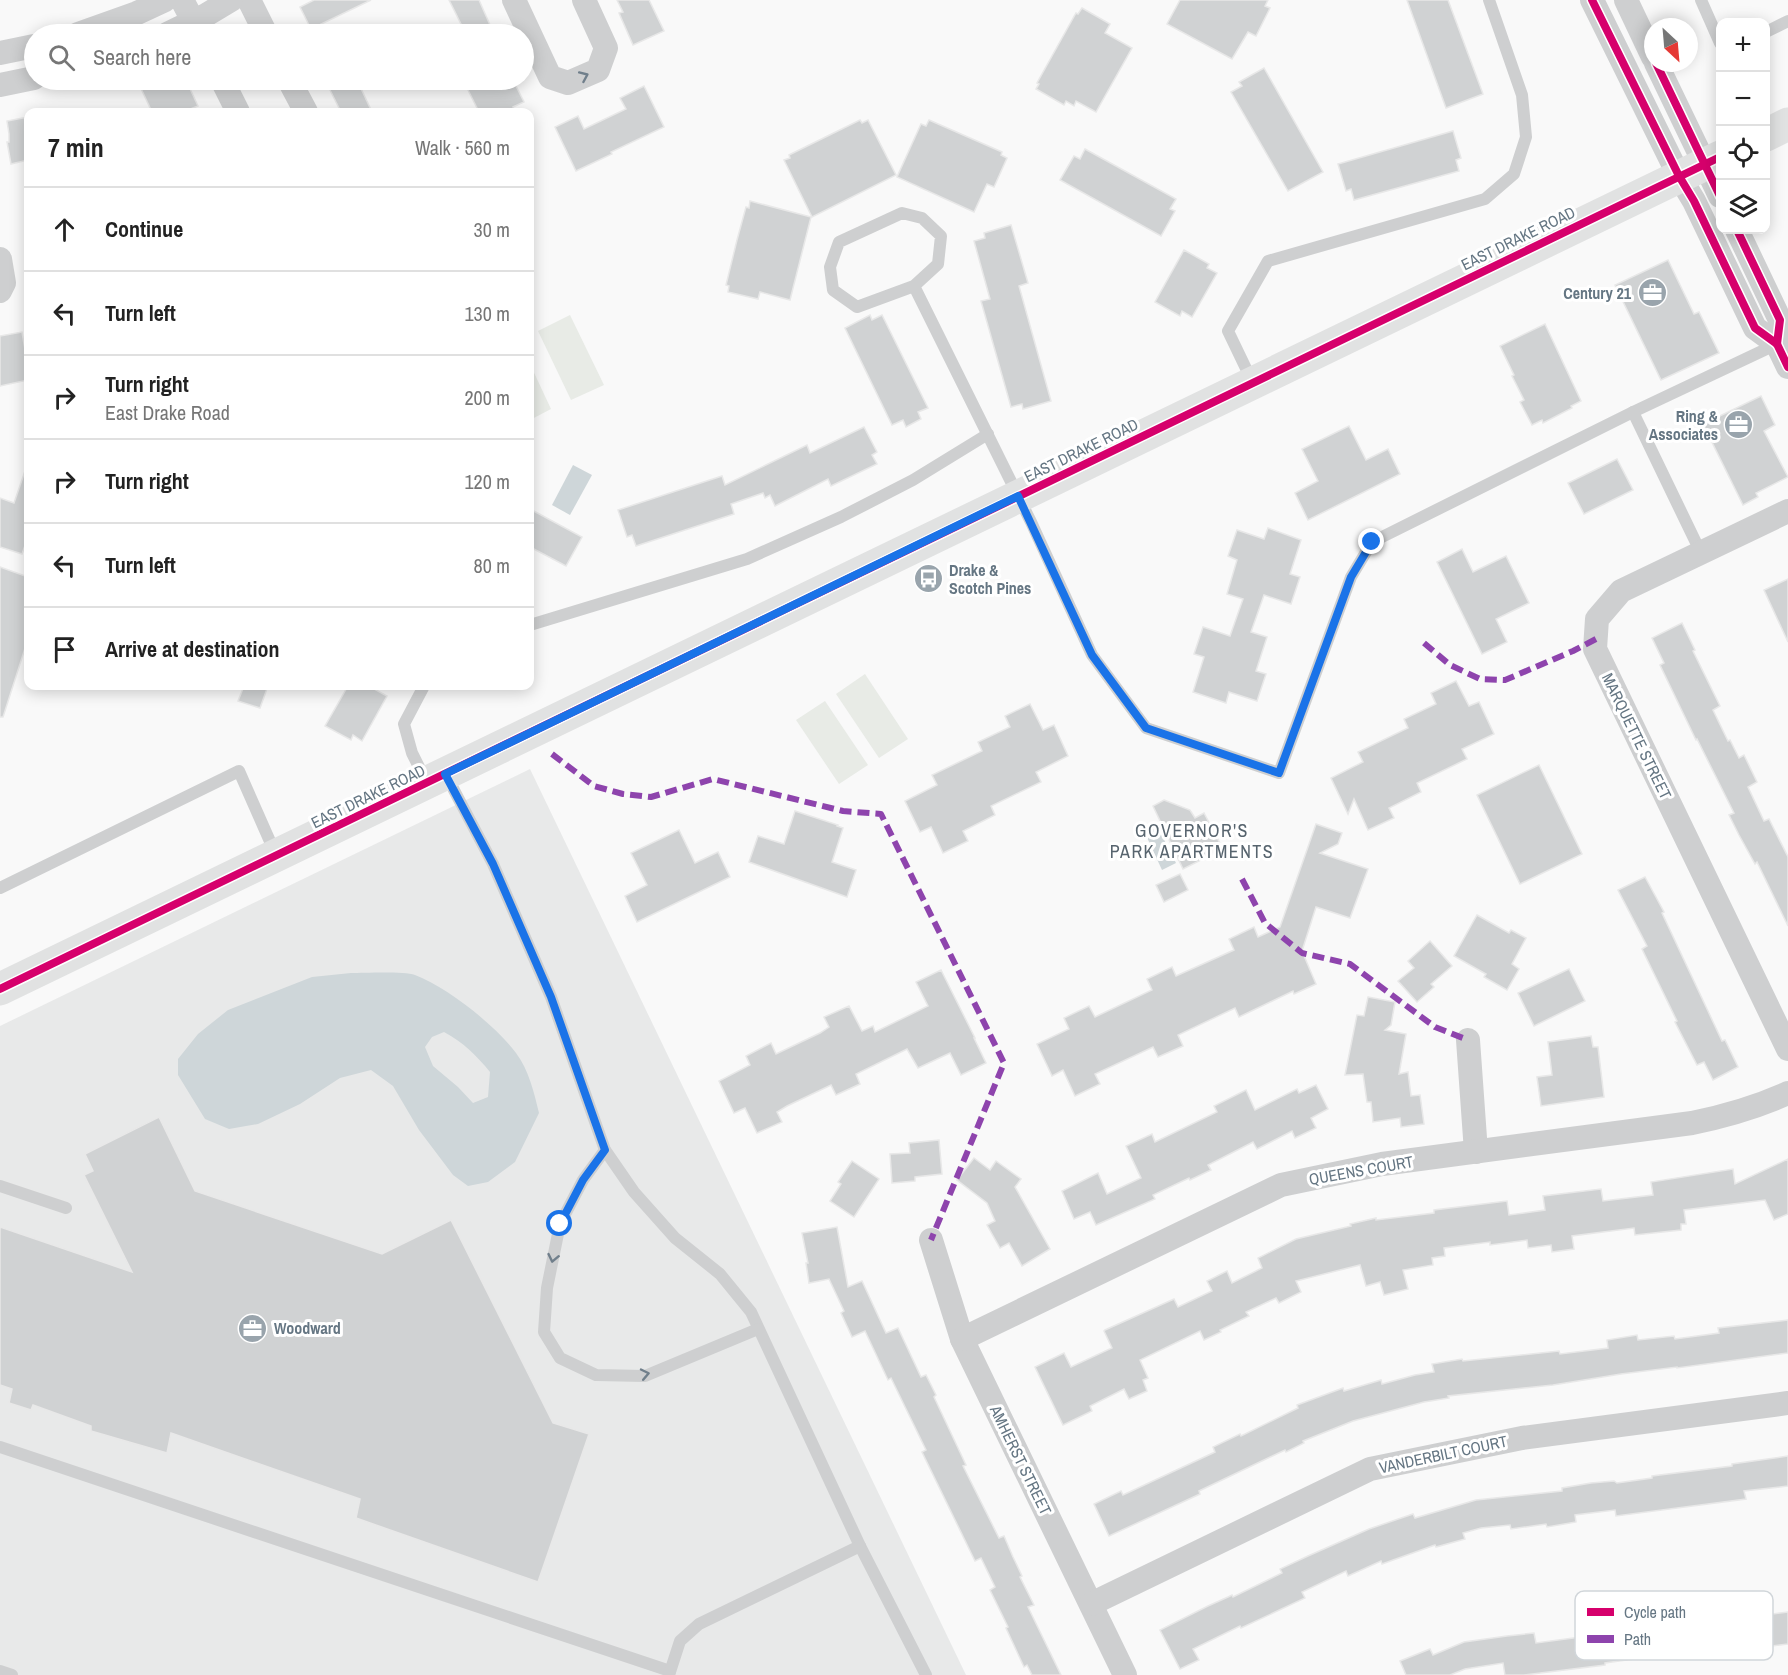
<!DOCTYPE html>
<meta charset="utf-8">
<style>
:root{--surface:#fff;--page:#f2f2f2;--text:#222;--muted:#767676;--line:#e0e0e0}
body{margin:0;font-family:"Archivo Narrow",sans-serif;background:var(--page);color:var(--text)}
.controls{position:absolute;right:18px;top:18px;display:grid;overflow:hidden;border-radius:12px;box-shadow:0 3px 15px #0003}
.controls button{width:54px;height:54px;display:grid;place-items:center;padding:0;border:0;border-bottom:2px solid var(--line);background:var(--surface);color:var(--text);font:30px sans-serif}
.compass{position:absolute;left:1644px;top:18px;width:54px;height:54px;border-radius:50%;background:var(--surface);box-shadow:0 3px 15px #0003;rotate:154deg}
.stop{position:absolute;width:18px;height:18px;margin:-14px;border:4px solid #1a73e8;border-radius:50%;background:#fff}
.stop.end{background:#1a73e8;border-color:#fff;box-shadow:0 2px 6px #0008}
.list{margin:0;padding:0;list-style:none}
h2{display:flex;justify-content:space-between;align-items:center;height:78px;margin:0;padding:0 24px;font-size:26px}
h2 small{font-size:20px;font-weight:400;color:var(--muted)}
.list li{display:grid;grid-template-columns:39px 1fr auto;gap:18px;align-items:center;box-sizing:border-box;height:84px;padding:0 24px;border-top:2px solid var(--line)}
.list b{display:block;font-size:22px;white-space:nowrap}
.list p{margin:0;font-size:20px;white-space:nowrap;color:var(--muted)}
.list em{font-size:20px;font-style:normal;color:var(--muted)}
.icon{flex:none;width:33px;height:33px;fill:none;stroke:currentColor;stroke-width:2;stroke-linecap:round;stroke-linejoin:round}
.map{position:relative;flex:none;width:1788px;height:1675px;overflow:hidden}
.search{position:absolute;background:var(--surface);box-shadow:0 3px 15px #0003;left:24px;top:24px;width:510px;height:66px;display:flex;align-items:center;gap:15px;box-sizing:border-box;padding:0 21px;border-radius:33px;color:var(--muted);font-size:22px}
.panel{position:absolute;background:var(--surface);box-shadow:0 3px 15px #0003;left:24px;top:108px;width:510px;height:582px;border-radius:12px}
.map>svg:first-child{display:block}
</style>
<div class="map">
<svg width="1788" height="1675" viewBox="0 0 1788 1675">
<rect width="100%" height="100%" fill="#f9f9f9"/>
<!-- built -->
<polygon fill="#e8e9e9" points="530,769 966,1675 0,1675 0,1026"/>
<!-- green -->
<g fill="#e8ebe6">
<polygon points="570,315 604,385 571,400 538,331"/>
<polygon points="530,364 551,409 530,420"/>
<polygon points="865,674 908,739 879,758 836,694"/>
<polygon points="825,701 868,765 839,784 796,720"/>
</g>
<!-- water -->
<g fill="#ced6d9" fill-rule="evenodd">
<polygon points="573,465 592,475 570,515 552,505"/>
<polygon points="1157,826 1176,863 1162,870 1144,831"/>
<path d="M351,973C365,973 404,971 415,975C447,987 495,1025 516,1053C529,1070 534,1093 539,1113L515,1162L488,1182L468,1186L453,1175L419,1130L393,1086L371,1070L340,1078L300,1104L258,1124L229,1129L205,1119L178,1075V1059L198,1034L228,1010L312,977ZM444,1032C463,1042 477,1056 490,1072L488,1097L473,1103L458,1087L433,1066L425,1047L432,1037Z"/>
</g>
<!-- building -->
<g fill="#d0d2d3" stroke="#e8e8e8" stroke-width="1.5">
<polygon points="314,0 371,0 311,29 300,7"/>
<polygon points="449,0 479,0 494,34 466,34"/>
<polygon points="617,0 649,0 664,31 633,45 619,13 623,12"/>
<polygon points="1180,0 1268,0 1265,6 1270,8 1256,36 1248,32 1232,59 1167,24"/>
<polygon points="1407,0 1448,0 1483,94 1446,108"/>
<polygon points="1082,8 1110,24 1105,33 1132,48 1096,112 1076,101 1074,106 1066,101 1064,105 1036,89 1039,84 1037,83 1076,13 1078,14"/>
<polygon points="1264,68 1323,172 1288,191 1231,92 1242,86 1239,82"/>
<polygon points="137,80 186,80 198,106 183,112 152,112"/>
<polygon points="325,80 357,80 372,112 341,112"/>
<polygon points="463,80 513,80 524,102 513,107 515,112 479,112"/>
<polygon points="644,86 664,127 611,152 612,154 576,171 555,127 578,116 584,129 626,109 620,98"/>
<polygon points="28,117 28,160 11,164 7,142 9,142 9,134 7,121"/>
<polygon points="860,120 862,123 868,120 896,175 812,217 784,160 790,158 789,155"/>
<polygon points="929,120 1002,152 1001,155 1007,158 994,187 987,184 974,212 897,177 921,124 926,126"/>
<polygon points="1453,131 1461,158 1456,160 1459,171 1354,200 1351,189 1346,191 1338,164"/>
<polygon points="1085,149 1176,199 1170,209 1175,211 1161,236 1060,180 1074,156 1080,159"/>
<polygon points="750,201 811,217 790,300 760,292 758,299 728,292 729,286 726,285 737,240 746,207 749,208"/>
<polygon points="1011,225 1028,283 1019,286 1051,401 1023,409 1022,404 1011,407 981,301 990,299 974,241 985,238 984,233"/>
<polygon points="1184,250 1209,264 1207,268 1217,273 1192,317 1182,311 1180,316 1155,302"/>
<polygon points="1668,260 1694,314 1699,312 1719,353 1661,380 1615,285"/>
<polygon points="870,315 872,320 882,315 928,408 918,412 921,419 906,427 903,420 892,425 845,328"/>
<polygon points="1545,324 1581,401 1571,406 1572,408 1543,423 1542,420 1532,425 1520,402 1524,400 1512,376 1514,375 1500,346"/>
<polygon points="22,332 28,367 28,380 0,386 0,336"/>
<polygon points="1761,396 1775,425 1764,431 1788,477 1756,493 1758,497 1743,505 1703,424"/>
<polygon points="1349,426 1366,460 1388,449 1400,474 1308,520 1295,493 1318,481 1302,449"/>
<polygon points="864,427 877,452 872,455 877,464 831,486 828,479 775,506 770,495 765,498 763,493 731,504 734,514 636,546 632,535 627,537 618,510 722,476 725,485 807,445 810,453"/>
<polygon points="1617,459 1633,490 1584,514 1568,483"/>
<polygon points="26,468 28,468 28,537 22,554 0,547 0,498 14,503"/>
<polygon points="530,509 582,537 566,566 530,547"/>
<polygon points="1268,528 1301,540 1290,574 1300,577 1291,604 1264,595 1251,632 1267,637 1256,671 1266,674 1257,701 1229,692 1226,703 1193,692 1204,657 1194,654 1203,627 1230,636 1243,599 1227,594 1237,560 1228,556 1237,530 1264,539"/>
<polygon points="1462,549 1473,572 1506,556 1529,603 1496,619 1507,642 1482,654 1437,562"/>
<polygon points="0,567 28,577 28,639 3,717 0,717"/>
<polygon points="1788,579 1788,642 1764,590"/>
<polygon points="1682,623 1695,650 1693,651 1720,706 1713,710 1728,741 1730,740 1739,758 1744,755 1757,782 1748,787 1764,821 1769,819 1788,857 1788,926 1757,862 1755,864 1739,835 1729,815 1734,813 1697,739 1696,740 1660,665 1664,663 1652,638"/>
<polygon points="1456,681 1469,706 1479,702 1494,734 1462,749 1467,759 1417,783 1421,792 1389,808 1394,818 1368,830 1354,799 1348,814 1331,778 1363,762 1358,752 1408,728 1404,719 1436,704 1431,693"/>
<polygon points="244,686 268,686 260,708 238,701"/>
<polygon points="348,686 369,686 387,696 362,741 353,735 351,740 325,726"/>
<polygon points="1030,704 1043,730 1054,725 1068,756 1036,772 1041,782 991,806 995,815 963,831 968,841 943,853 931,827 920,832 905,801 937,785 932,775 982,751 978,742 1010,727 1005,716"/>
<polygon points="1539,765 1582,854 1520,884 1477,795"/>
<polygon points="1164,800 1190,810 1195,818 1204,813 1223,849 1183,869 1153,806"/>
<polygon points="795,811 838,825 837,826 843,828 832,862 856,870 847,897 749,862 758,836 784,844"/>
<polygon points="1316,824 1342,833 1338,844 1320,853 1368,869 1350,918 1316,907 1302,951 1316,984 1294,994 1293,991 1239,1017 1235,1008 1178,1035 1183,1046 1158,1057 1153,1047 1095,1074 1100,1084 1075,1096 1063,1070 1052,1076 1037,1044 1069,1029 1064,1018 1089,1006 1095,1017 1152,990 1147,979 1172,967 1176,976 1234,950 1229,939 1254,927 1258,937 1280,927"/>
<polygon points="679,830 695,863 718,852 730,877 637,922 625,896 647,885 631,853"/>
<polygon points="1180,874 1188,890 1164,902 1156,885"/>
<polygon points="1645,877 1664,912 1662,913 1722,1041 1725,1040 1738,1067 1713,1080 1704,1062 1697,1065 1675,1022 1677,1021 1642,949 1647,946 1618,890"/>
<polygon points="1477,915 1509,933 1511,930 1526,938 1512,964 1519,969 1507,990 1484,977 1486,974 1454,956"/>
<polygon points="1430,941 1452,966 1431,984 1434,987 1417,1002 1398,981 1414,968 1408,961"/>
<polygon points="1569,969 1585,1001 1534,1026 1518,993"/>
<polygon points="941,970 975,1038 974,1038 986,1063 961,1075 950,1053 918,1068 907,1049 856,1074 860,1084 836,1095 831,1085 787,1106 777,1112 782,1122 757,1133 745,1108 734,1113 719,1081 750,1065 746,1056 771,1043 776,1054 820,1033 829,1027 824,1017 849,1006 862,1031 873,1026 875,1032 928,1006 916,982"/>
<polygon points="1368,997 1395,1002 1391,1025 1385,1030 1406,1034 1399,1074 1408,1072 1411,1096 1420,1095 1424,1124 1401,1127 1400,1118 1373,1122 1371,1102 1367,1102 1363,1074 1345,1075 1357,1015 1364,1016"/>
<polygon points="1591,1036 1593,1047 1598,1047 1604,1097 1541,1106 1537,1077 1552,1075 1548,1042"/>
<polygon points="1316,1085 1328,1109 1311,1118 1316,1128 1295,1138 1292,1131 1257,1149 1253,1142 1208,1165 1211,1170 1190,1180 1189,1178 1153,1195 1155,1199 1096,1225 1090,1212 1074,1219 1062,1191 1098,1173 1107,1194 1141,1178 1126,1146 1152,1134 1155,1142 1217,1112 1214,1106 1246,1090 1255,1110 1297,1089 1299,1093"/>
<polygon points="159,1117 195,1191 382,1254 451,1220 553,1423 589,1434 538,1582 356,1518 360,1499 171,1433 167,1453 91,1431 91,1426 33,1405 31,1410 9,1403 12,1389 0,1385 0,1227 132,1272 84,1175 93,1171 85,1154"/>
<polygon points="939,1140 942,1174 915,1177 915,1181 892,1183 890,1154 910,1153 909,1143"/>
<polygon points="974,1158 990,1170 996,1161 1021,1179 1015,1187 1050,1249 1022,1266 1009,1243 1000,1248 987,1225 995,1221 987,1203 957,1180"/>
<polygon points="1788,1159 1788,1214 1774,1220 1765,1200 1684,1210 1686,1224 1681,1224 1681,1230 1635,1235 1634,1228 1572,1236 1574,1249 1552,1252 1551,1245 1528,1248 1527,1240 1490,1245 1490,1242 1444,1248 1445,1256 1432,1258 1433,1265 1403,1270 1408,1289 1384,1295 1380,1282 1366,1286 1360,1265 1296,1281 1301,1292 1279,1303 1276,1298 1246,1312 1249,1316 1220,1330 1221,1332 1204,1340 1200,1331 1140,1360 1148,1378 1143,1380 1147,1391 1129,1399 1124,1389 1090,1406 1092,1411 1063,1425 1035,1367 1064,1353 1071,1367 1112,1348 1104,1331 1105,1330 1174,1299 1178,1307 1212,1291 1207,1281 1227,1271 1232,1283 1262,1268 1258,1258 1296,1239 1351,1226 1350,1224 1376,1218 1376,1220 1434,1213 1434,1210 1507,1201 1509,1215 1545,1210 1543,1196 1601,1189 1603,1201 1653,1195 1651,1182 1733,1169 1735,1184"/>
<polygon points="852,1161 879,1179 854,1217 830,1201 841,1184 838,1182"/>
<polygon points="837,1227 848,1287 862,1281 886,1333 898,1328 921,1377 926,1375 936,1395 934,1397 966,1465 963,1466 999,1538 1004,1536 1013,1557 1022,1576 1020,1577 1034,1605 1028,1607 1061,1675 1032,1675 1027,1665 1024,1667 1006,1628 1008,1627 990,1590 995,1587 981,1558 975,1561 922,1452 926,1450 891,1378 888,1380 865,1331 852,1337 841,1313 844,1311 829,1279 809,1283 806,1263 808,1263 802,1233"/>
<polygon points="1788,1320 1788,1353 1677,1368 1677,1367 1621,1374 1553,1385 1448,1396 1449,1398 1424,1402 1353,1421 1303,1441 1304,1443 1286,1452 1285,1450 1199,1491 1200,1494 1109,1536 1094,1504 1121,1491 1123,1495 1215,1452 1213,1447 1240,1434 1241,1436 1298,1408 1297,1405 1343,1388 1344,1391 1381,1380 1382,1384 1415,1375 1434,1372 1432,1364 1462,1359 1463,1361 1559,1351 1560,1354 1608,1348 1607,1340 1637,1335 1638,1340 1674,1336 1675,1339 1719,1333 1718,1328"/>
<polygon points="1788,1456 1788,1486 1744,1491 1746,1499 1616,1516 1615,1510 1575,1515 1576,1522 1547,1527 1546,1524 1511,1529 1510,1525 1481,1528 1463,1533 1465,1539 1436,1547 1435,1545 1382,1564 1381,1561 1348,1576 1346,1571 1302,1592 1305,1598 1241,1628 1240,1626 1193,1649 1199,1660 1180,1669 1160,1630 1208,1606 1228,1597 1232,1595 1233,1597 1282,1573 1280,1569 1308,1556 1369,1529 1413,1514 1415,1518 1476,1500 1562,1491 1562,1488 1591,1483 1614,1481 1617,1483 1652,1478 1652,1476 1732,1466 1732,1464"/>
<polygon points="1662,1599 1665,1618 1732,1611 1733,1619 1788,1612 1788,1644 1703,1654 1701,1641 1667,1645 1668,1652 1655,1654 1655,1656 1605,1663 1605,1665 1524,1675 1505,1675 1503,1663 1465,1669 1450,1675 1406,1675 1400,1661 1430,1649 1433,1655 1464,1642 1507,1636 1534,1633 1536,1643 1618,1632 1617,1626 1632,1624 1629,1603"/>
</g>
<g fill="none" stroke-linecap="round" stroke-linejoin="round">
<!-- lane -->
<g stroke="#cecfd0" stroke-width="12">
<polyline points="1701,0 1720,43"/>
<polyline points="1766,32 1788,21"/>
<polyline points="914,286 857,307 833,290 830,267 839,242 902,213 922,218 941,236 938,264 914,286 1031,522 1092,655 1146,728 1279,773 1351,577 1372,542 1633,412 1777,344"/>
<polyline points="1252,381 1228,331 1268,261 1485,199 1514,174 1526,137 1522,95 1489,0"/>
<polyline points="1633,412 1701,553"/>
<polyline points="530,625 747,559 841,517 913,480 988,434"/>
<polyline points="424,686 404,724 412,753 427,783"/>
<polyline points="446,775 493,864 551,997 605,1150 634,1192 675,1238 720,1274 751,1312 860,1546 926,1675"/>
<polyline points="0,888 239,771 276,855"/>
<polyline points="605,1150 583,1180 560,1224 547,1288 544,1332 560,1358 596,1375 645,1376 758,1329"/>
<polyline points="0,1186 66,1208"/>
<polyline points="0,1447 670,1671"/>
<polyline points="0,1671 12,1675"/>
<polyline points="669,1675 680,1641 699,1624 860,1546"/>
</g>
<!-- street -->
<g stroke="#cecfd0" stroke-width="24">
<polyline points="182,0 200,34"/>
<polyline points="249,0 266,34"/>
<polyline points="514,0 550,77 568,83 598,70 606,48 584,0"/>
<polyline points="1592,0 1679,176 1694,201 1755,328 1777,344 1788,367"/>
<polyline points="1626,0 1653,57"/>
<polyline points="78,34 137,13 165,0"/>
<polyline points="167,34 206,15 231,0"/>
<polyline points="0,53 34,46"/>
<polyline points="1656,63 1720,196"/>
<polyline points="222,80 238,112"/>
<polyline points="289,80 306,112"/>
<polyline points="0,85 34,78"/>
<polyline points="1737,230 1780,320 1777,344"/>
<polyline points="0,259 4,283 0,291"/>
<polyline points="1788,511 1621,591 1597,619 1595,649 1788,1049"/>
<polyline points="1468,1040 1476,1152"/>
<polyline points="931,1240 962,1339 1125,1675"/>
<path d="M962,1339L1281,1185L1382,1164L1692,1123C1726,1116 1757,1107 1788,1093"/>
<polyline points="1091,1604 1370,1469 1522,1438 1788,1403"/>
</g>
<!-- secondary -->
<g stroke="#e1e2e2" stroke-width="33">
<polyline points="1766,135 1788,124"/>
<polyline points="0,989 1720,157"/>
</g>
<!-- quiet -->
<g stroke="#8e44ad" stroke-width="6" stroke-dasharray="12 6" stroke-linecap="butt">
<polyline points="1424,643 1450,665 1480,679 1505,680 1573,651 1596,639"/>
<polyline points="552,754 594,786 623,794 651,797 713,779 843,811 881,814 1004,1063 931,1240"/>
<polyline points="1242,879 1265,923 1302,953 1350,964 1435,1027 1468,1040"/>
</g>
<defs>
<g id="cycleway">
<polyline points="1592,0 1679,176 1694,201 1755,328 1777,344 1788,367"/>
<polyline points="1656,63 1720,196"/>
<polyline points="1737,230 1780,320 1777,344"/>
<polyline points="0,989 1720,157"/>
</g>
</defs>
<!-- cycleway casing -->
<use href="#cycleway" stroke="#fff" stroke-width="11"/>
<!-- cycleway -->
<use href="#cycleway" stroke="#d6006c" stroke-width="8"/>
</g>
<!-- one-way arrows -->
<defs><path id="oneway-chevron" d="M-2-3.5L2.5 0L-2 3.5" fill="none" stroke-width="1.6" stroke-linecap="round" stroke-linejoin="round" transform="scale(1.5)"/></defs>
<g stroke="#707f8b">
<use href="#oneway-chevron" transform="translate(584 76) rotate(-24)"/>
<use href="#oneway-chevron" transform="translate(553 1258) rotate(102)"/>
<use href="#oneway-chevron" transform="translate(645 1374) rotate(-12)"/>
</g>
<g fill="none" stroke-linecap="round" stroke-linejoin="round">
<!-- route -->
<polyline stroke="#1a73e8" stroke-width="8" points="560,1224 583,1180 605,1150 551,997 493,864 445,774 1018,496 1092,655 1146,728 1279,773 1351,577 1372,542"/>
</g>
<!-- icons -->
<defs>
<symbol id="office-disc" viewBox="-11 -11 22 22"><circle r="9.5" fill="#99a4ac" stroke="#fff"/><path d="M-6-3h4V-5.5h4V-3h4V5H-6ZM-1-4.5V-3h2v-1.5ZM-6 0V1H6V0Z" fill="#fff"/></symbol>
<symbol id="bus-disc" viewBox="-11 -11 22 22"><circle r="9.5" fill="#99a4ac" stroke="#fff"/><path d="M-5-6H5V4H4V6H2V4H-2V6H-4V4H-5ZM-3.5-4V0h7V-4ZM-3.5 1.2v1.5H-2V1.2ZM2 1.2v1.5H3.5V1.2Z" fill="#fff"/></symbol>
</defs>
<g fill-rule="evenodd">
<use href="#office-disc" x="1636" y="276" width="33" height="33"/>
<use href="#office-disc" x="1722" y="408" width="33" height="33"/>
<use href="#bus-disc" x="912" y="562" width="33" height="33"/>
<use href="#office-disc" x="236" y="1312" width="33" height="33"/>
</g>
<g text-anchor="middle" dominant-baseline="central" stroke-width="6" stroke-linejoin="round" paint-order="stroke">
<!-- street labels -->
<g font-size="16" fill="#657683" stroke="#fff">
<text transform="translate(1518 238) rotate(-26)">EAST DRAKE ROAD</text>
<text transform="translate(1081 450) rotate(-26)">EAST DRAKE ROAD</text>
<text transform="translate(1637 736) rotate(64)">MARQUETTE STREET</text>
<text transform="translate(368 796) rotate(-26)">EAST DRAKE ROAD</text>
<text transform="translate(1361 1170) rotate(-10)">QUEENS COURT</text>
<text transform="translate(1443 1454) rotate(-12)">VANDERBILT COURT</text>
<text transform="translate(1021 1460) rotate(64)">AMHERST STREET</text>
</g>
<!-- poi labels -->
<g font-size="16" font-weight="bold" fill="#657683" stroke="#fff" text-anchor="end">
<text x="1631" y="293">Century 21</text>
<text x="1718" y="416">Ring &amp;<tspan x="1718" dy="18">Associates</tspan></text>
<text x="949" y="570" text-anchor="start">Drake &amp;<tspan x="949" dy="18">Scotch Pines</tspan></text>
<text x="274" y="1328" text-anchor="start">Woodward</text>
</g>
<!-- neighbourhood labels -->
<g font-size="18" letter-spacing="1.5" fill="#57646e" stroke="#fff">
<text x="1192" y="830">GOVERNOR'S<tspan x="1192" dy="21">PARK APARTMENTS</tspan></text>
</g>
</g>
<!-- legend -->
<rect x="1575" y="1591" width="198" height="69" rx="9" fill="#fff" stroke="#d1d6da" stroke-width="1.5"/>
<rect x="1587" y="1608" width="27" height="8" fill="#d6006c"/>
<rect x="1587" y="1635" width="27" height="8" fill="#8e44ad"/>
<g font-size="16" fill="#657683">
<text x="1624" y="1618">Cycle path</text>
<text x="1624" y="1645">Path</text>
</g>
</svg>
<div class="controls">
<button>+</button>
<button>−</button>
<button><svg class="icon" aria-label="locate" viewBox="0 0 24 24"><circle cx="12" cy="12" r="6"/><path d="M12 2v4M12 18v4M2 12h4M18 12h4"/></svg></button>
<button><svg class="icon" aria-label="layers" viewBox="0 0 24 24"><path d="M12 4l9 5-9 5-9-5zM3 14l9 5 9-5"/></svg></button>
</div>
<svg class="compass" viewBox="-18 -18 36 36"><path d="M0-13l5 13h-10z" fill="#e53935"/><path d="M0 13l5-13h-10z" fill="#767676"/></svg>
<div class="stop" style="left:560px;top:1224px"></div>
<div class="stop end" style="left:1372px;top:542px"></div>
<div class="search"><svg class="icon" aria-label="search" viewBox="0 0 24 24"><circle cx="10" cy="10" r="6"/><path d="M15 15l6 6"/></svg>Search here</div>
<section class="panel">
<h2>7 min<small>Walk · 560 m</small></h2>
<ul class="list">
<li><svg class="icon" aria-label="ahead" viewBox="0 0 24 24"><path d="M12 20V5M6 11l6-6 6 6"/></svg><div><b>Continue</b></div><em>30 m</em></li>
<li><svg class="icon" aria-label="left" viewBox="0 0 24 24"><path d="M17 20v-9H6M10 6l-5 5 5 5"/></svg><div><b>Turn left</b></div><em>130 m</em></li>
<li><svg class="icon" aria-label="right" viewBox="0 0 24 24"><path d="M7 20v-9h11M14 6l5 5-5 5"/></svg><div><b>Turn right</b><p>East Drake Road</p></div><em>200 m</em></li>
<li><svg class="icon" aria-label="right" viewBox="0 0 24 24"><path d="M7 20v-9h11M14 6l5 5-5 5"/></svg><div><b>Turn right</b></div><em>120 m</em></li>
<li><svg class="icon" aria-label="left" viewBox="0 0 24 24"><path d="M17 20v-9H6M10 6l-5 5 5 5"/></svg><div><b>Turn left</b></div><em>80 m</em></li>
<li><svg class="icon" aria-label="arrive" viewBox="0 0 24 24"><path d="M6 21V4h12l-3 4 3 4H6"/></svg><div><b>Arrive at destination</b></div></li>
</ul>
</section>
</div>
